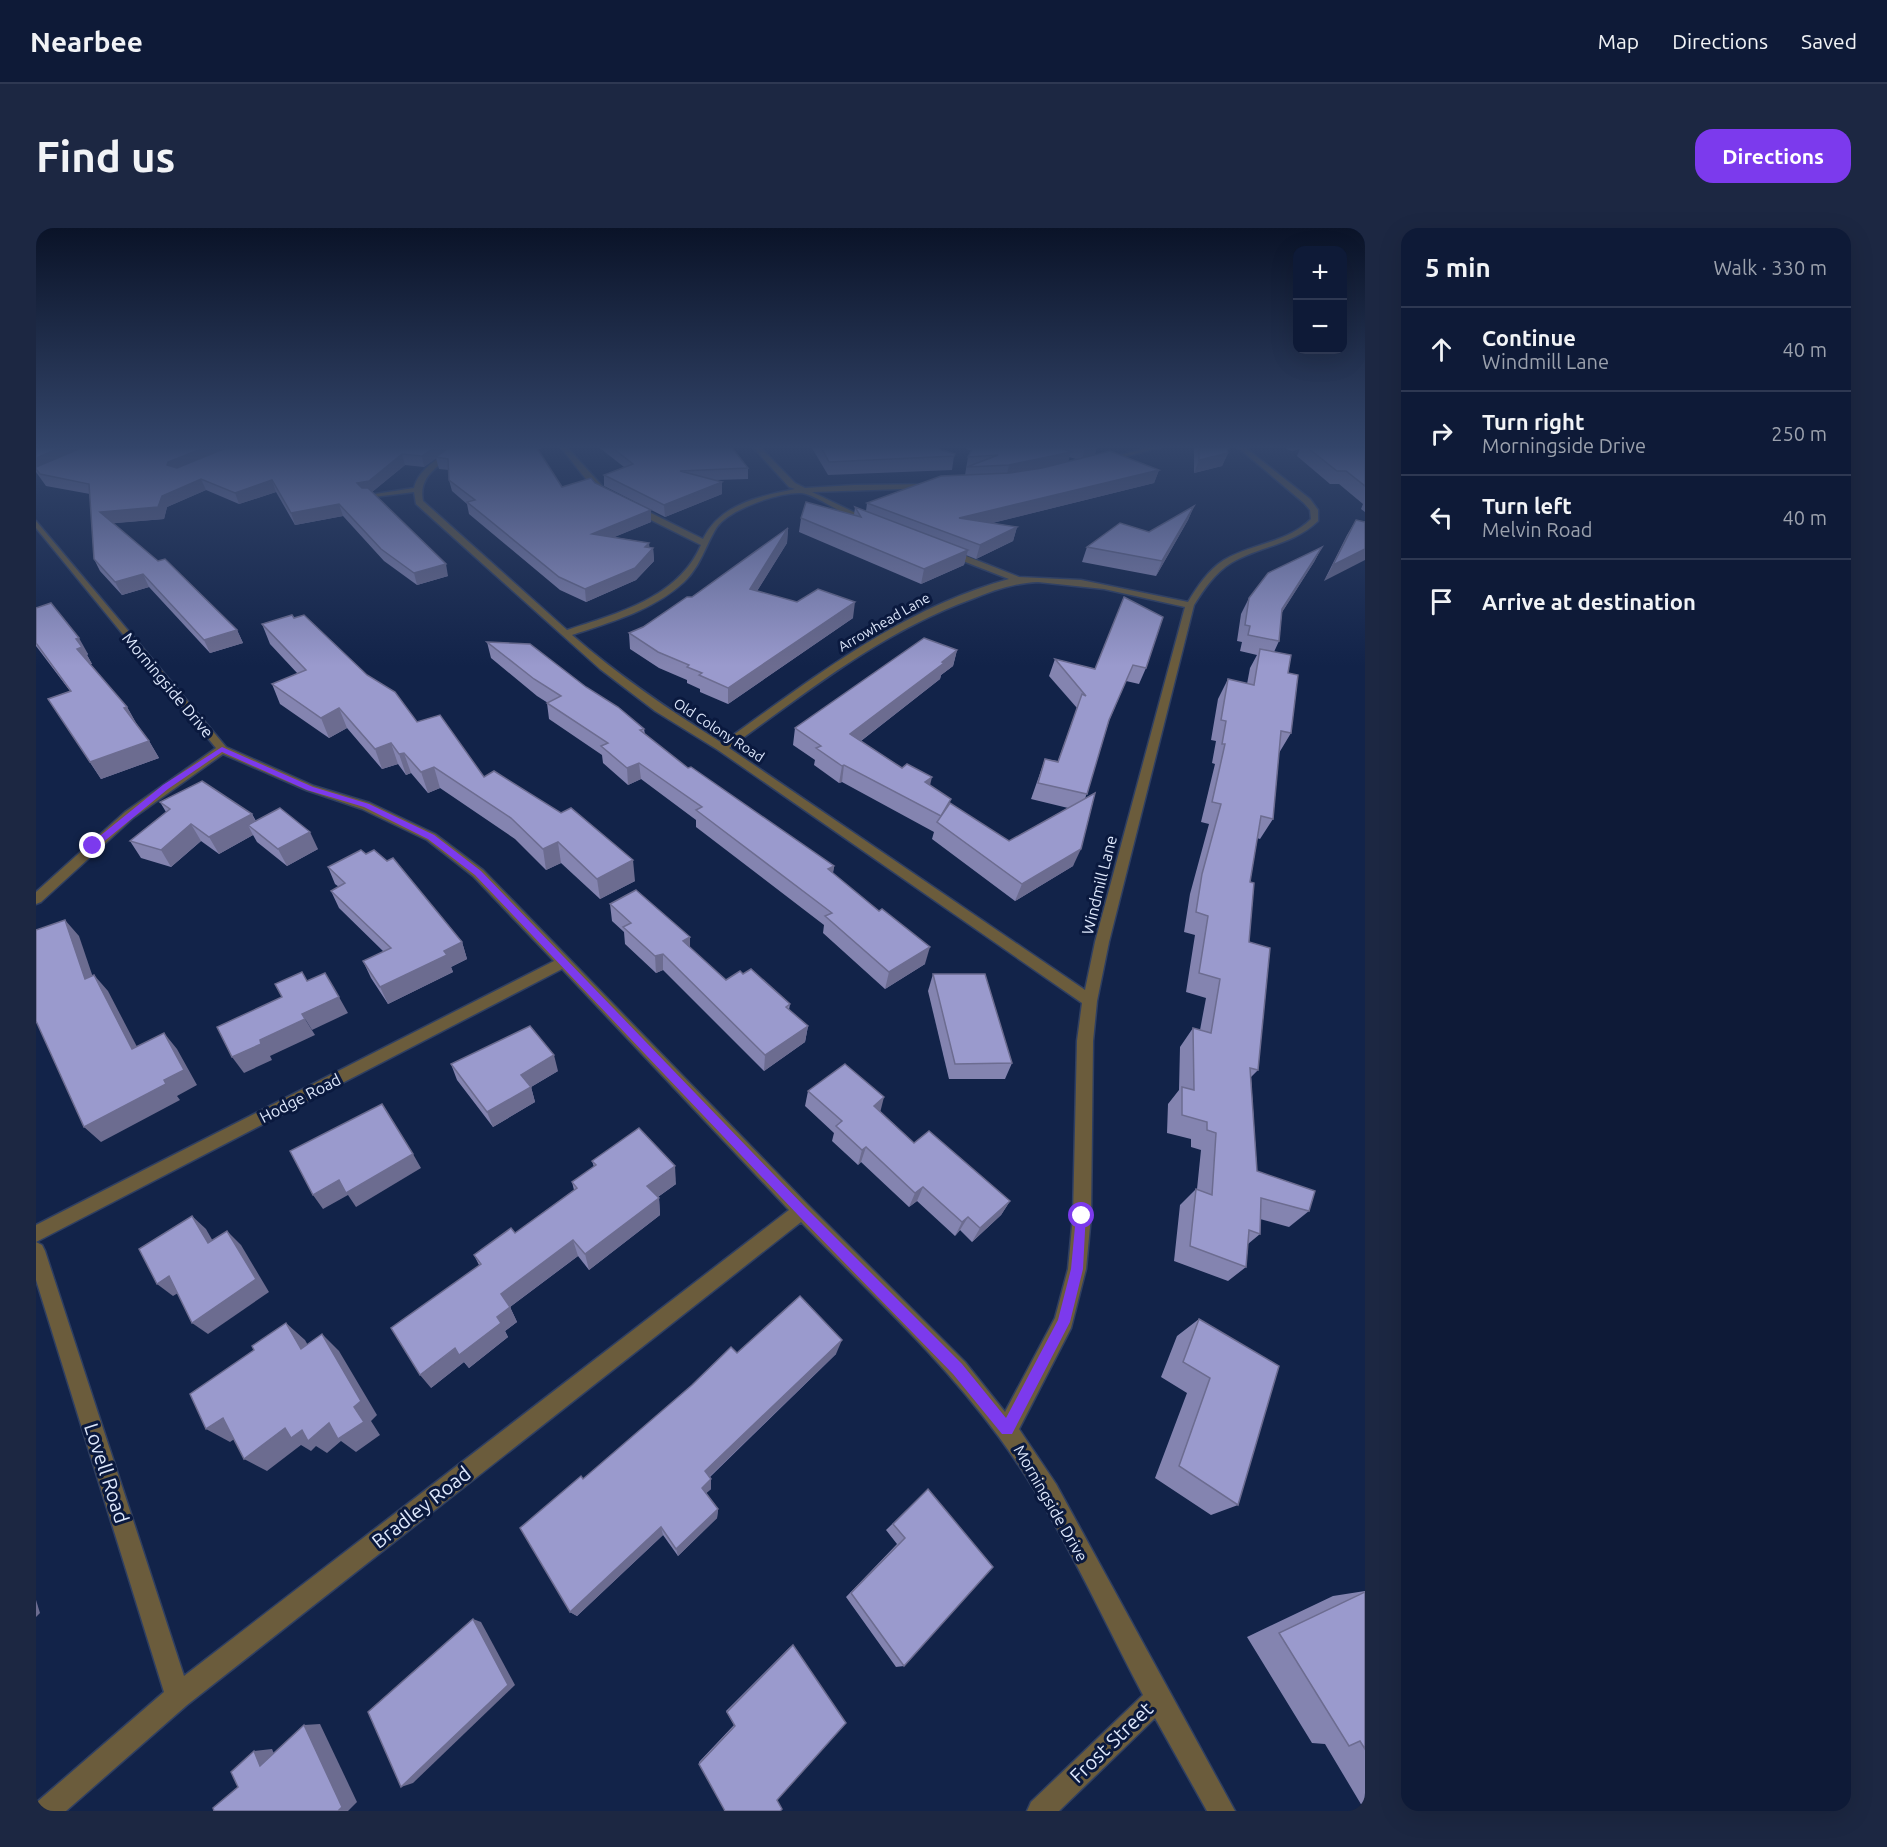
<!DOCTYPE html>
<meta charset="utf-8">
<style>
:root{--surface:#0e1a37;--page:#1c2742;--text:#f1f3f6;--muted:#9ba1ad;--line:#2e3852;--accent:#7c3aed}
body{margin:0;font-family:Ubuntu,sans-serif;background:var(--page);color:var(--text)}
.controls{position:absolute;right:18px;top:18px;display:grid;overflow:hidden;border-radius:12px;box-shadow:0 6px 24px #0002}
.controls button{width:54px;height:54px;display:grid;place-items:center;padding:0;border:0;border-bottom:2px solid var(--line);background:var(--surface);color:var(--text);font:30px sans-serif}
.stop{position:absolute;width:18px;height:18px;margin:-14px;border:4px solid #7c3aed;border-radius:50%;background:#fff}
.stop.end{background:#7c3aed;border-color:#fff;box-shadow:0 2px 6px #0008}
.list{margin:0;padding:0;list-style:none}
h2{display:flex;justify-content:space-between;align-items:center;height:78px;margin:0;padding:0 24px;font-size:26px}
h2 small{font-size:20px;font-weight:400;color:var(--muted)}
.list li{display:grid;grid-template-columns:39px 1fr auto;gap:18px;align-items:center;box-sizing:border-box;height:84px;padding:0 24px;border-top:2px solid var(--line)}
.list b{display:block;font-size:22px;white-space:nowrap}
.list p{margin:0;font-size:20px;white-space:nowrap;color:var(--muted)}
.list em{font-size:20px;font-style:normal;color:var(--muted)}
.icon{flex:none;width:33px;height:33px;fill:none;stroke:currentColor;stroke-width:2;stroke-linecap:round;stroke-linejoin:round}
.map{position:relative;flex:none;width:1329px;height:1583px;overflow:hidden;border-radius:18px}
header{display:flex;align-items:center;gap:36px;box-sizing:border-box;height:84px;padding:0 30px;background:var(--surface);border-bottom:2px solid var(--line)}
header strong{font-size:28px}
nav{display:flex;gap:33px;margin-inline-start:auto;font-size:21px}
.intro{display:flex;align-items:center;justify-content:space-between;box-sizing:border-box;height:144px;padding:0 36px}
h1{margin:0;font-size:42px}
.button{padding:15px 27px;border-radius:18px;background:var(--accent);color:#fff;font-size:21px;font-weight:700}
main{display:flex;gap:36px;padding:0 36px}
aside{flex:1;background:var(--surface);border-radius:18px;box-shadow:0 6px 24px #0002}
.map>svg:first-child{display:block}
</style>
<header>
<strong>Nearbee</strong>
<nav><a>Map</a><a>Directions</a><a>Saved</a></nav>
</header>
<div class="intro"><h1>Find us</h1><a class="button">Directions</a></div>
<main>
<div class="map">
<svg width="1329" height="1583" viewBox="0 0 1329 1583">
<rect width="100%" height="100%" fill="#122349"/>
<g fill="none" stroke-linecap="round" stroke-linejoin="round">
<defs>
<g id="minor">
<path d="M423,217H430C412,234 381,243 387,273L531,402C582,385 642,370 665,317L595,282V278H601L667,311C684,276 724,268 759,261L753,259L715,217H722L759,255L769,260L818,257L900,256L897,260L776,264L830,290L827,294C810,289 779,266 765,265C743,264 694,281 681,299C669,318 665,338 648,354C618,382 575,394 536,407C583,448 633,482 686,515C776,451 864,381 973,351L909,326V322H915L983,349L1045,352L1152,374C1161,359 1172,342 1188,332C1217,315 1251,315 1275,291L1274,282L1268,275L1199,217H1206L1274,271L1282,282V293C1257,317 1224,318 1195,335C1179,345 1168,361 1158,377L1073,714L1061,773L1057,813L1055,988L1050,1041L1035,1100L983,1201L1020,1256L1199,1583H1171L1119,1490L1023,1583H991L995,1574L1107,1467C1062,1382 1020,1286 963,1209C905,1130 833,1064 765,994L151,1477L30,1583H0L1,1574L128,1464L0,1052V997L518,733L437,648L391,612L326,581L270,562L187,526L97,590L5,674L0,676V664L89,584L180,520L0,300V293L190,519L278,558L334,575L399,606L447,642L772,977L929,1134L969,1184L1019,1090L1032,1041L1037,988L1041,813L1046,775L682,522L619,483L564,441L380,276L378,264L330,270L326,268L378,260C383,239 407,228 423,217ZM1002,354L1068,361L1149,379L1059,714L1049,762L693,520C771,464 845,404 936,371C958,362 978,355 1002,354ZM526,741L753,982L148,1448L9,1023L6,1017L0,1014Z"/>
<path d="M522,217H529L569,261V265H563C548,251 536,232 522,217Z"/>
<polygon points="1122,217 1133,217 1068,234 1065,232"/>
</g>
</defs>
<!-- minor casing -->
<use href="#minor" stroke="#2f3f62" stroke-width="3"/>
<!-- minor -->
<use href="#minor" fill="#6b5c3c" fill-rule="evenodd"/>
</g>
<!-- wall -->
<g fill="#8484b0" fill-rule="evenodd">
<polygon points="0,217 516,217 502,221 526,259 559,255 615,294 578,309 613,315 613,320 617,320 618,333 600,352 550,374 524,362 433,286 431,276 416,263 413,252 413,242 403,241 400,230 388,239 369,237 336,264 412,348 381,357 348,333 307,288 259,297 240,264 203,276 170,262 131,279 128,291 77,295 201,402 207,415 174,425 113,359 86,367 64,343 58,331 54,266 10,258 0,244"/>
<polygon points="560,217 694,217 712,240 712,251 680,252 686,254 686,266 629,289 568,258 568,247 588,239"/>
<polygon points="777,217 890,217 918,228 916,242 792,247 776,220"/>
<path d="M923,217H1060H1059L1061,218L1059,227L1123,242L1118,255L956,295L981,299L977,313L940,331L930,327L928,337L885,356L763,304L765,290L818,287L819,279L830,283L831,275L929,247L932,229L935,223ZM1033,229L1040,231L1032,234Z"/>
<polygon points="1158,217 1191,217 1192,225 1186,238 1158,245"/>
<polygon points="1243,217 1329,217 1329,284 1325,281 1327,276 1303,256 1294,256 1261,228 1264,221 1255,223"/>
<polygon points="1158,278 1152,292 1120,348 1046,334 1051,319 1113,304"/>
<polygon points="1320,292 1329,294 1288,353 1311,307"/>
<polygon points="752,300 751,315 721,363 817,390 692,476 664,464 664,461 651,455 651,452 623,440 594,421 593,405 607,399 656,369"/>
<polygon points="1286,319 1278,334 1246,384 1243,413 1238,424 1252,445 1255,505 1243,525 1237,591 1224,611 1221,610 1214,654 1213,714 1222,842 1215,849 1221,943 1273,983 1253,999 1224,991 1224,1006 1212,1016 1210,1039 1192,1053 1138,1033 1144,977 1160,961 1161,961 1165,922 1155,919 1155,911 1131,905 1132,876 1143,862 1144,819 1157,800 1164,802 1170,770 1150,764 1159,707 1148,704 1154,666 1173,596 1165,594 1179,536 1176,535 1180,513 1175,512 1182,471 1192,451 1211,456 1214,440 1221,427 1204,423 1206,414 1201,413 1205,386 1213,370"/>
<polygon points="1088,369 1110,440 1103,456 1090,453 1073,493 1049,571 1037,638 979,673 896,611 898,604 806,554 803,555 778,537 779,532 757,517 759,500 921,422 917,438 905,447 904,451 825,513 894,558 913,576 973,613 1032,580 995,571 1009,531 1022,533 1041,480 1013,448 1019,431 1059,441"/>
<polygon points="0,380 52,426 51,427 56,436 54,436 91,479 100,495 113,513 123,530 65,551 12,471 34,463 0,418"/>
<polygon points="226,396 381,494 448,549 599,653 564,671 525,635 510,642 479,611 404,560 392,565 375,545 370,547 362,536 346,541 311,500 293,510 244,476 236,456 262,446 234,416"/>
<polygon points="451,414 550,459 608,501 609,506 652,540 798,638 797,645 889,736 849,761 787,705 788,697 660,599 660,592 605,551 592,557 567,535 566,527 513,491 511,475 512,475 501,468 455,430"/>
<polygon points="124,574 216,586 220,593 282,621 251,638 221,614 217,607 183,626 165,613 135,639 105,630 94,613 130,584"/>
<polygon points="292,639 426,714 431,731 415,739 417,744 352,776 335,750 327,733 348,724 303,680 295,663 303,659 299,656"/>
<polygon points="574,676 654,720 690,752 754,776 753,782 772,798 769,814 728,843 627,742 620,745 589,716 588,704 576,693"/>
<polygon points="897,746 976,835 969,851 913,851 892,763"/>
<polygon points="415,836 522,843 495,859 499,874 457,899 421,852"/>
<polygon points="772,863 844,883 878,915 974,973 965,987 936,1014 924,1002 919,1008 881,973 873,979 825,934 822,937 796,913 798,905 769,878"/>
<polygon points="556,933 640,956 622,969 623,970 624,987 553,1042 542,1028 474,1079 481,1094 469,1103 472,1109 433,1140 428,1134 395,1160 443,1037 438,1027 479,1005 538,962 536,954 558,939"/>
<polygon points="1163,1091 1202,1277 1175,1287 1119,1250 1151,1165 1125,1149 1141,1108"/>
<polygon points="701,1125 800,1126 674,1249 675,1251 675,1261 670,1265 682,1281 681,1290 642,1328 627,1307 541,1388 534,1384 547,1251"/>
<polygon points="892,1261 868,1438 860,1439 810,1369 861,1316 850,1302"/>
<polygon points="1329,1363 1329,1583 1289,1516 1276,1515 1211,1409 1297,1368"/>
<polygon points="757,1417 810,1495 663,1536 663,1534 698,1497 690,1483 754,1419"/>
</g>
<!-- shaded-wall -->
<g fill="#6c6c90">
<polygon points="31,217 63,217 0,241 0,230"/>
<polygon points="175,217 206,217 137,245 131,237 132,234"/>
<polygon points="402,217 419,217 388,239 386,228"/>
<polygon points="497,217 516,217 497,222"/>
<polygon points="1258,217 1266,217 1264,221 1255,223"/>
<polygon points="1061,218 1057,231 1045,234 1049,221"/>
<polygon points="1035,224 1031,237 970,250 973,237"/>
<polygon points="1192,225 1186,238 1158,245 1163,232"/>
<polygon points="366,226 369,237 336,264 324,267 321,255"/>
<polygon points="1123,242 1118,255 920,304 923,290"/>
<polygon points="165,251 170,262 131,279 128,291 70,296 64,284 126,268"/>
<polygon points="236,252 240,264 203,276 199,265"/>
<polygon points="686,254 686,266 629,289 628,277"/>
<polygon points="303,276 307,288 259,297 255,285"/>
<polygon points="1158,278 1152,292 1120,348 1126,333"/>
<polygon points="615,282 615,294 557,318 556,306"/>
<polygon points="981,299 977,313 940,331 944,317"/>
<polygon points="752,300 751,315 713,376 714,361"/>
<polygon points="613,315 614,324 617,320 618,333 600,352 550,374 549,361 609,319"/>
<polygon points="1286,319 1278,334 1238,397 1246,381"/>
<polygon points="1329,321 1329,332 1288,353 1297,337"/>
<polygon points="932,322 928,337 885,356 888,341"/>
<polygon points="410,336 412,348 381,357 378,345"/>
<polygon points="107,346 113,359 86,367 79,354"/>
<polygon points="819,374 817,390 692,476 692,460"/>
<polygon points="201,402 207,415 174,425 168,412"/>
<polygon points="43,410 52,426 51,427 56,436 51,437 41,421 40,411"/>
<polygon points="921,422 917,438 905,447 904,451 812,523 814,506"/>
<polygon points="91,479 100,495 88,480"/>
<polygon points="303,480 311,500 293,510 285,490"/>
<polygon points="113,513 123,530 65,551 54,534"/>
<polygon points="355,515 362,536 346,541 339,521"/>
<polygon points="368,525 375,545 370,547 363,526"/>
<polygon points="603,535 605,551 592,557 591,540"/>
<polygon points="808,537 806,554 803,555 806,538"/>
<polygon points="398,539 404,560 392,565 385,544"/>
<polygon points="896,549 892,566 889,554"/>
<polygon points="216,586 224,603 212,597 217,607 183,626 173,609"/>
<polygon points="155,596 165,613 135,639 125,622"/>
<polygon points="274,604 282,621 251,638 242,621"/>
<polygon points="522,614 525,635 510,642 507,621"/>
<polygon points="1045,621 1037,638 979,673 986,656"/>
<polygon points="597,632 599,653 564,671 561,651"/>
<polygon points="798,638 795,655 792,641"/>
<polygon points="29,692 43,708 63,767 49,751"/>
<polygon points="654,709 654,726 647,713"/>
<polygon points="426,714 431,731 415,739 417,744 352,776 344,759 408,723"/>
<polygon points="894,719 889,736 849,761 853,744"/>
<polygon points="627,726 627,742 620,745 619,728"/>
<polygon points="58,747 72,763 110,836 96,821"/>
<polygon points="303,769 312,785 276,802 266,786"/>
<polygon points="269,791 279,807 234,828 236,832 208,845 196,829 224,812"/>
<polygon points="772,798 769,814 728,843 729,827"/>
<polygon points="128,805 141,821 161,857 141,868 144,872 65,914 48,899 128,852"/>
<polygon points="518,827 522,843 495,859 499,874 457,899 451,884 485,847"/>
<polygon points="848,869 844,885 838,878"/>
<polygon points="830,919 825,934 822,937 826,922"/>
<polygon points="377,926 385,940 320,979 312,967 287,981 277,967 303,952"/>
<polygon points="639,938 640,956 613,975 611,958"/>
<polygon points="887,959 881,973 873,979 879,965"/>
<polygon points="623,970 624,987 553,1042 549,1026"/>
<polygon points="974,973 965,987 936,1014 944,1000"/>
<polygon points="156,988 170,1001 186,1029 172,1015"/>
<polygon points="932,989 924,1002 919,1008 926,994"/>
<polygon points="191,1003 205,1017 233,1064 172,1106 156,1095"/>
<polygon points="537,1012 542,1028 474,1079 481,1094 469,1103 472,1109 433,1140 428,1134 395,1160 384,1147 461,1089 465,1066"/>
<polygon points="133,1048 149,1061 137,1068 121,1056"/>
<polygon points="250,1095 269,1112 283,1137 265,1121"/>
<polygon points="286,1106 303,1123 341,1187 335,1193 344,1207 320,1224 305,1213 291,1225 280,1218 275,1223 265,1217 231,1243 208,1231 249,1200 266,1202 293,1195 318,1179"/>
<polygon points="806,1112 800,1126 669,1253 669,1243"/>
<polygon points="187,1190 210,1203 194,1214 170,1201"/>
<polygon points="675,1251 675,1261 666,1269 666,1260"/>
<polygon points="682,1281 681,1290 642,1328 640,1321"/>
<polygon points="625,1299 627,1307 541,1388 534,1384"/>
<polygon points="0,1372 4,1385 0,1389"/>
<polygon points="437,1391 445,1394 479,1457 377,1555 365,1559"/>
<polygon points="284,1496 321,1574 312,1583 302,1583 268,1497"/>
<polygon points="236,1521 242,1535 224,1538 218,1523"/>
</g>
<!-- building -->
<g fill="#9a9acd" stroke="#6c6c90" stroke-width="1.5">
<polygon points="0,217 31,217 0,230"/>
<polygon points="52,217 175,217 132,234 131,237 141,240 197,217 402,217 386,228 366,226 333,253 321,255 326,260 332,260 410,336 378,345 345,321 303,276 255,285 236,252 199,265 165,251 126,268 122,279 64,284 122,333 129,331 201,402 168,412 107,346 79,354 58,331 53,256 4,246 0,241 0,239"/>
<polygon points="417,217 499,217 526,259 555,250 559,255 615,282 556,306 613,315 609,319 617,320 599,340 549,361 523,349 431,274 439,272 413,252 412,231 400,229"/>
<polygon points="573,217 694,217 712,240 644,243 686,254 628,277 568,247 597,236"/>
<polygon points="784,217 890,217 919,226 918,228 793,234"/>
<polygon points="938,217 1018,217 1035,224 973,237 931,239 962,227 932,229"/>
<polygon points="1039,217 1058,217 1061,218 1049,221"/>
<polygon points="1163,217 1191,217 1192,225 1163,232"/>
<polygon points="1268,217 1329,217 1329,258 1310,243 1301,243"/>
<polygon points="1074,223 1123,242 923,290 981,299 944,317 831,275 905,248 974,245 1006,240"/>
<polygon points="770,274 825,289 819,279 932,322 888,341 765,290"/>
<polygon points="1158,278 1126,333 1051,319 1084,295 1113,304"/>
<polygon points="1320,292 1329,294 1329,321 1297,337"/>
<polygon points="752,300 714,361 761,374 782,361 819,374 692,460 663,447 666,445 651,439 653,437 622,424 593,405 607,399 651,369 656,369"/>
<polygon points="1286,319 1246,381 1243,413 1212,407 1214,398 1209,397 1213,370 1232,345"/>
<polygon points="1088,369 1127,389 1110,440 1097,437 1073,492 1051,566 1002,555 1009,531 1022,534 1046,466 1050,468 1019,431 1059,441"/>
<polygon points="15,375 43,410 40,411 46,419 41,421 91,479 88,480 113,513 54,534 12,471 35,463 0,415 0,380"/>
<polygon points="256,387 258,390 268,387 331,447 359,464 381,494 404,487 448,549 458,543 525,585 535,580 597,632 561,651 522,614 507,621 475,590 398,539 385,544 368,525 363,526 355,515 339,521 303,480 285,490 236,456 270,442 226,396"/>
<polygon points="888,410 921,422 906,434 908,435 814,506 866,540 871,536 896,549 889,554 915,571 905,588 808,537 806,538 780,520 785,518 759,500"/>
<polygon points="451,414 494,416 550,459 582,479 608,501 604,502 652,540 655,539 798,638 792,641 843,683 846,681 894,719 853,744 789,688 796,685 660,582 666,579 603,535 591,540 565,518 572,515 511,475 525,468 498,451"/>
<polygon points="1224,421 1255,427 1252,445 1262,447 1255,505 1245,503 1237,591 1225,588 1214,654 1218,655 1213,714 1234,720 1222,842 1214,840 1221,943 1279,963 1273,983 1225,970 1224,1006 1213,1002 1210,1039 1154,1018 1160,961 1176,967 1180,905 1171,902 1171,894 1146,887 1146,859 1158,862 1157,800 1175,805 1184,751 1163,745 1172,688 1160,684 1166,646 1185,576 1176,574 1189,516 1186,516 1190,493 1185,492 1192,451 1218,457"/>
<polygon points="166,553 216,586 173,609 155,596 125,622 94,613 134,581 124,574"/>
<polygon points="1059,565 1045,621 986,656 901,594 914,575 973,613"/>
<polygon points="244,580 274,604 242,621 212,597"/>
<polygon points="325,622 330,626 338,622 351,633 357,630 426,714 408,723 411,727 344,759 327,733 355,720 295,663 309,655 292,639"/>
<polygon points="600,662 654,709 647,713 690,752 704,743 707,746 715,741 754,776 750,779 772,798 729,827 627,726 619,728 587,699 595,695 574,676"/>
<polygon points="29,692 49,751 58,747 96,821 128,805 148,842 128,852 130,856 48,899 0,793 0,702"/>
<polygon points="266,744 271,753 289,745 303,769 266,786 269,791 224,812 225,816 196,829 181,799 246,769 239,756"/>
<polygon points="897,746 949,746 976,835 919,836"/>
<polygon points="494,798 518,827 485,847 495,859 451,884 415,836"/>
<polygon points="809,836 848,869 838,878 878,915 893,903 974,973 944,1000 932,989 926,994 887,959 879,965 830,919 826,922 800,898 806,893 772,863"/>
<polygon points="346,876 377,926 310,965 303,952 277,967 254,923"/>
<polygon points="603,900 639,938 611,958 623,970 549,1026 537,1012 465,1066 474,1079 461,1089 465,1095 423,1127 419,1120 384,1147 355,1100 445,1036 438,1027 475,1000 479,1005 541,960 536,954 560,937 556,933"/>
<polygon points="156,988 172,1015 191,1003 220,1051 156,1095 133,1048 121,1056 103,1021"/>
<polygon points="764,1068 806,1112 669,1243 675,1251 666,1260 682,1281 640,1321 625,1299 534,1384 484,1300 545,1248 547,1251 656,1157 695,1119 701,1125"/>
<polygon points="1163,1091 1243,1138 1202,1277 1143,1238 1174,1150 1147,1134"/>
<polygon points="250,1095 265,1121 286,1106 325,1173 318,1179 328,1194 302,1211 293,1195 272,1213 266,1202 255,1210 249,1200 208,1231 187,1190 170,1201 154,1166 218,1122 216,1118"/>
<polygon points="892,1261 957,1339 868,1438 815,1365 869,1310 857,1296"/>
<polygon points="1329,1364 1329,1521 1324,1513 1313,1518 1243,1405"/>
<polygon points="437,1391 472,1457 365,1559 332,1484"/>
<polygon points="757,1417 810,1495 741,1572 746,1581 744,1583 689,1583 663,1536 699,1498 691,1484"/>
<polygon points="268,1497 306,1579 302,1583 178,1583 177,1580 202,1559 195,1544 218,1523 224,1538"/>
</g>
<!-- sky -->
<linearGradient id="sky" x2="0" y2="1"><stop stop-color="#0a1328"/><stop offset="0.5" stop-color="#33456a"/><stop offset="1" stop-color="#33456a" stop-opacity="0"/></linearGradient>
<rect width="1329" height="438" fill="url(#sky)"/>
<!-- route -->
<polygon fill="#7c3aed" points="186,519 277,559 333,576 398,607 445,643 770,980 926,1136 970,1190 1022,1092 1035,1041 1040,988 1042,984 1050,984 1047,1041 1034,1094 976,1206 966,1206 917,1146 762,987 439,647 392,611 328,579 271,562 186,524 132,561 60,620 54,620 54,616 127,557"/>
<g text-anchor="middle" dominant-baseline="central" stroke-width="6" stroke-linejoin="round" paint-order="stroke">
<!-- far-street labels -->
<g font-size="14" fill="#dee8fc" stroke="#0a193e">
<text transform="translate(848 394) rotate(-30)">Arrowhead Lane</text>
<text transform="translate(683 502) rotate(33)">Old Colony Road</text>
</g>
<!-- street labels -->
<g font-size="16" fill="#dee8fc" stroke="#0a193e">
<text transform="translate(132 457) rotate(50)">Morningside Drive</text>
<text transform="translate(1063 657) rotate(-76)">Windmill Lane</text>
<text transform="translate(264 870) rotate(-27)">Hodge Road</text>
<text transform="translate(1015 1275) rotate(60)">Morningside Drive</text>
</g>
<!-- near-street labels -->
<g font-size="20" fill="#dee8fc" stroke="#0a193e">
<text transform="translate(71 1245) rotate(72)">Lovell Road</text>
<text transform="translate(385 1279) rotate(-38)">Bradley Road</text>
<text transform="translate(1075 1514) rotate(-44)">Frost Street</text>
</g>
</g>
</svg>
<div class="controls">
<button>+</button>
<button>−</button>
</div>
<div class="stop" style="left:1046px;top:988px"></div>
<div class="stop end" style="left:57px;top:618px"></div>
</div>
<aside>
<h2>5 min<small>Walk · 330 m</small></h2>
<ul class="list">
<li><svg class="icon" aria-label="ahead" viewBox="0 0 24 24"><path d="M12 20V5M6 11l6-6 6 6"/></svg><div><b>Continue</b><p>Windmill Lane</p></div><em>40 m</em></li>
<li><svg class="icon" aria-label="right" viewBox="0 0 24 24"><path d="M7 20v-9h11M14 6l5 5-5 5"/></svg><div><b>Turn right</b><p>Morningside Drive</p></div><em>250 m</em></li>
<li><svg class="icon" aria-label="left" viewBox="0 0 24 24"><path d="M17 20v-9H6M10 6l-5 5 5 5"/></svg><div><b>Turn left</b><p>Melvin Road</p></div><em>40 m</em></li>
<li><svg class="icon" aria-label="arrive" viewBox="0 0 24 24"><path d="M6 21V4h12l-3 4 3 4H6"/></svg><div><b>Arrive at destination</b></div></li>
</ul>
</aside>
</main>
